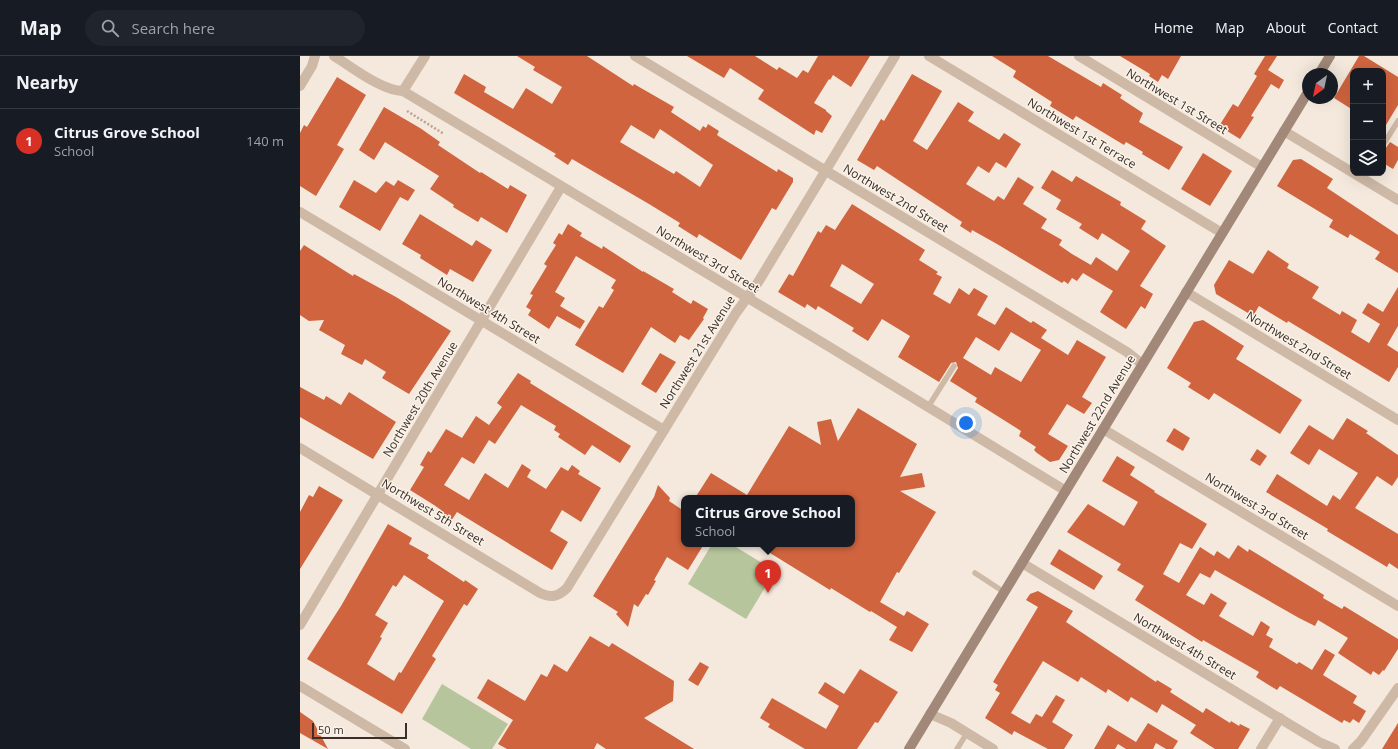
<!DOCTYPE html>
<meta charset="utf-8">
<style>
:root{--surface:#171b24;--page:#20242c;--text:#f1f3f6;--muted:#9ea1a6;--line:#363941;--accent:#d93025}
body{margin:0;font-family:"Open Sans",sans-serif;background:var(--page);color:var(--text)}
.controls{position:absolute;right:12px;top:12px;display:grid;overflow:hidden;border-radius:8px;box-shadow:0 4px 16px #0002}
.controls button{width:36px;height:36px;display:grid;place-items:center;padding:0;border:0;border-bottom:1px solid var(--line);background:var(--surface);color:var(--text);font:20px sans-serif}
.compass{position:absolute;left:1002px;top:12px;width:36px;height:36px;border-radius:50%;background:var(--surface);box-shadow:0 4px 16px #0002;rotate:213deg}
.scale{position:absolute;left:12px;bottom:10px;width:95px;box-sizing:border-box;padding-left:4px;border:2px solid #392e28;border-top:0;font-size:11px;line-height:14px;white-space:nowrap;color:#392e28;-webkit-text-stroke:3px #fbf3e9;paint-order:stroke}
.you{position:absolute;left:666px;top:367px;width:14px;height:14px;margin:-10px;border:3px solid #fff;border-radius:50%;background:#1a73e8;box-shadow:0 0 0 6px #1a73e833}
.badge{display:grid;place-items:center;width:26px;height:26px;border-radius:50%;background:var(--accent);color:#fff;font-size:13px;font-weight:700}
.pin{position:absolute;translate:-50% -33px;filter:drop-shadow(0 1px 2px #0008)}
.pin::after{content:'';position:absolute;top:21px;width:14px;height:12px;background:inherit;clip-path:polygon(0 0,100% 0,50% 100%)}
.popup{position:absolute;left:381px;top:439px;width:174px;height:52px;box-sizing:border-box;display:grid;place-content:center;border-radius:8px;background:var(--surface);filter:drop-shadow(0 1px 3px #0005);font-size:13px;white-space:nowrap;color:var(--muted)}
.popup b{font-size:15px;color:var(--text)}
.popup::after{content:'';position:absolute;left:50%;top:100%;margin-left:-8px;border:8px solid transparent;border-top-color:var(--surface)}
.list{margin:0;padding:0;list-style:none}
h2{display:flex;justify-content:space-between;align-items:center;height:52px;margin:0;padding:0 16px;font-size:17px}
h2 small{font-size:13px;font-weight:400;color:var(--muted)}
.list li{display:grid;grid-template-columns:26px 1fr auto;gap:12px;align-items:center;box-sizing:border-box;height:64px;padding:0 16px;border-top:1px solid var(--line)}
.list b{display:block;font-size:15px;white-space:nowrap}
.list p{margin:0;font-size:13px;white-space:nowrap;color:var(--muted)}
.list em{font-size:13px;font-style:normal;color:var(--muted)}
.icon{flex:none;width:22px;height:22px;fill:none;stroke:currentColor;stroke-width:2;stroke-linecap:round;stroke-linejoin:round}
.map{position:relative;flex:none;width:1098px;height:693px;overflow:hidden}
header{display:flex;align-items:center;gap:24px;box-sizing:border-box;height:56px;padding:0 20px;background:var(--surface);border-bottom:1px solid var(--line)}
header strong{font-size:19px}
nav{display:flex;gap:22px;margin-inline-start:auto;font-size:14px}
.search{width:280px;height:36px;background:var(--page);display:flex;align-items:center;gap:10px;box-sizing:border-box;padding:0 14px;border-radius:22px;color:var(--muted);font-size:15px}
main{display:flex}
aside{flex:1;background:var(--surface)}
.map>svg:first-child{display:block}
</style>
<header>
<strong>Map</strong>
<div class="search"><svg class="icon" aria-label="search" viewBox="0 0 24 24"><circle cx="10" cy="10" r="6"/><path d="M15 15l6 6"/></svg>Search here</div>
<nav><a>Home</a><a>Map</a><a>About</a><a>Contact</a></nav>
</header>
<main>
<aside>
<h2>Nearby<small></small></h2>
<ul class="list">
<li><span class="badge">1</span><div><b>Citrus Grove School</b><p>School</p></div><em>140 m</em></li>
</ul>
</aside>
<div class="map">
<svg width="1098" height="693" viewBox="0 0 1098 693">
<rect width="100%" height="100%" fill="#f4e9dc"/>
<!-- green -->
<g fill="#b6c59b">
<polygon points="412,488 431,488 475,515 446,563 388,528"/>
<polygon points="142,628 208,668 192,693 171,693 122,663"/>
</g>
<!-- building -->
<g fill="#d0643f" fill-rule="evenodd">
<path d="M217,0H287L333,30L334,28L374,51L371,56L400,75L403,70L406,72L408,68L419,75L417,79L420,81L477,116L478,113L493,122V126L476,154L472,152L441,204L399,178L397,182L378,170L380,167L349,148L272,103L268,109L254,100L256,98L154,37L164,18L186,31L184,36L213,53L226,32L252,48L262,31L233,14L235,11ZM331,69L354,83L360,73L413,109L400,131L376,115L374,118L320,86Z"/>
<polygon points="387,0 455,0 477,14 479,11 497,22 503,14 508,17 518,0 570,0 551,31 533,19 530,24 529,23 514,47 526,54 526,55 532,60 522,77 516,74 514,79 458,43 464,34 430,12 424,22"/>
<polygon points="692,0 748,0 801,31 803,27 822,39 820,42 843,57 839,66 883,91 869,114 842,98 843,96 826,86 824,89 776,60 773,64 750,50 752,46 713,21 716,15"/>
<polygon points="820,0 881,0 868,23 862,19 858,26 849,20 850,18"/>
<polygon points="965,0 977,0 968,14 984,24 979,33 971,28 951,60 954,61 940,83 919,70 933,48 938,51 957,20 954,18"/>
<polygon points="1059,0 1064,0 1098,21 1098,49 1083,74 1083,15 1053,15 1053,54 1034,42"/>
<polygon points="612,18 642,35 613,85 627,94 658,46 674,56 668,65 699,84 704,77 721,88 706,112 696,106 689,117 678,110 666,128 694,145 698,140 704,144 718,121 734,131 723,148 747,163 741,172 762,184 759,189 772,198 791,209 796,201 817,215 830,195 802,177 798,184 779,172 782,168 756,153 761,144 741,132 752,114 772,126 776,120 821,146 820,149 846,165 841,173 866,190 840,230 853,238 845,253 841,250 826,273 800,256 813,235 783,217 777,225 772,222 768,228 764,225 762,227 697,188 672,174 671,177 660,170 662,166 577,110 574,114 557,104 581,63 584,65"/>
<polygon points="37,21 66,39 37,89 44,93 16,140 0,130 0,77 4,69 7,71"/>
<polygon points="84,51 120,72 140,86 138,89 180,117 181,116 208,133 210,129 227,139 207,177 181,161 178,166 153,151 154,149 130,133 139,120 85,86 74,104 59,94"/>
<polygon points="1090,86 1098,91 1098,104 1093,113 1083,107 1083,96"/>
<polygon points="903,97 932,115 910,150 881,133"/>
<polygon points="1001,103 1033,123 1027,132 1098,179 1098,217 1075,203 1080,196 1050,178 1048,182 1029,171 1033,164 977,130 993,104"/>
<polygon points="54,124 76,137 86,125 94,130 98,124 115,134 108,145 100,141 80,175 39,151"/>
<path d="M552,148L625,194L619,204L638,216L636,218L642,221L633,238L650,248L659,232L669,239L674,232L688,240L677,259L695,269L706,251L731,267L733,265L747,274L741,282L768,299L777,284L806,301L782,341L792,347L784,358L767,348L748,378L768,390L759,404L750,406L737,397L734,394L736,391L719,380L721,375L675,346L677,342L650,325L658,312L656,306L651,307L639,326L598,301L610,280L582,263L568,285L552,275L554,272L518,250L516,254L507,248L505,252L478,236L489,218L493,220L518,175L521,177L526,169L535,174ZM542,208L574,228L561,248L530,230ZM711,276L741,294L721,326L695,311L691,319L663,302L676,281L699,295Z"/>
<polygon points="120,158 172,190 176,184 192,194 173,226 150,213 147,219 120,202 121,199 102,188"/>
<polygon points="268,168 282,177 280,180 302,193 303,190 343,216 343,215 374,233 372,236 391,248 393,244 408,253 403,262 404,263 389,284 380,279 375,287 351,271 323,317 275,289 299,250 303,252 314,234 311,232 316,224 276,200 255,236 265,242 260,250 285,265 280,273 257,260 249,273 228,259 231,254 226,251 233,239 230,238 247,210 244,208 256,189 253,187 259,177 262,179"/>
<polygon points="4,189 53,220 54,218 96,241 151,275 109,338 82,322 86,316 65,303 62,309 41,298 45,289 19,274 24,264 9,265 0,259 0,195"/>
<polygon points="968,194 989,208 987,212 1019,231 1012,242 1040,259 1042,255 1057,264 1051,276 1069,287 1080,268 1062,257 1068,247 1083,256 1098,231 1098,270 1087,289 1098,296 1098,311 1089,326 988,265 987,267 959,250 953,260 916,238 914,229 929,204 953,218"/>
<polygon points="903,264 944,290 936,303 1002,344 980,378 914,337 909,344 888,331 891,327 867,312 894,266"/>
<polygon points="360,297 376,306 356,337 341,328"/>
<polygon points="218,317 231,325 230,327 331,390 320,407 292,389 285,399 258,381 260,378 254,374 256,370 221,349 195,388 189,384 174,408 162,401 144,429 169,444 185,417 208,432 222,408 231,414 227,421 246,433 261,411 268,415 272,409 280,415 278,418 301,432 281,466 262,454 250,475 268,486 252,514 157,456 151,465 139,457 141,454 134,449 110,434 124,411 120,409 128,395 131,397 146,373 162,382 176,360 189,369 202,351 197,347"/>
<polygon points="0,331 24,344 26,340 41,349 49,336 96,366 73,403 0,361"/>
<polygon points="558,352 617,388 600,421 622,417 625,431 600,435 636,456 599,517 597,516 580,546 604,560 607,555 629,568 612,596 589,584 597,571 571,555 570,556 531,532 530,534 470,497 475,488 552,488 552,442 395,442 411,417 447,439 489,370 521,389 517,366 531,363 538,385"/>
<polygon points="1047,362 1068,375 1066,377 1098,399 1098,421 1092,430 1077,420 1055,452 1098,478 1098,513 1089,507 1087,511 1027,475 1028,473 966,436 977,418 1027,450 1033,439 1040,444 1058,417 1019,393 1009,409 990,397 1009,369 1033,384"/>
<polygon points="874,372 890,382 883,395 866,385"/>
<polygon points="957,393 967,400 960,410 950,404"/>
<polygon points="817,400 835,411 830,419 855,435 854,436 907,468 892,493 880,487 863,518 879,527 900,491 914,500 917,495 929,503 938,489 948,496 949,493 1024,539 1023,542 1042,553 1044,550 1098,583 1098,593 1084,615 1083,614 1079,619 1073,615 1071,619 1038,597 1048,582 1018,564 1015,570 999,562 915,514 910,522 900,517 886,539 904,549 911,537 927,547 919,560 953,580 961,565 970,571 966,579 973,583 969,591 997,608 999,606 1012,614 1025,593 1035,599 1023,619 1057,640 1053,647 1066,655 1059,667 1053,663 1050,667 1044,664 1042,667 980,630 977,634 956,621 959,616 903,584 902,586 835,544 844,530 817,514 821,508 767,476 788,448 824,470 838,446 802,425"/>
<polygon points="358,429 370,442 369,445 384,455 384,488 404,488 388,514 367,501 354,524 356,525 348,539 346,538 338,551 334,548 328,571 316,558 318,556 293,540 354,441"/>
<polygon points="19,430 43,444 0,513 0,456 9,439 13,441"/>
<path d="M88,468L112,482L109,488L129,499L127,502L164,526L165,524L178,533L167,550L164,548L132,600L136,603L102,658L7,603L41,550ZM104,519L144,545L101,617L99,616L94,625L67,608L82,582L80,581L88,567L75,559L93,529L96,531Z"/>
<polygon points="759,493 803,520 794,534 750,508"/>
<polygon points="738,535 773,555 766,566 856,626 857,624 872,633 870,636 903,657 906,652 930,667 931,665 939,670 940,668 950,673 938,693 915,693 890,677 896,669 862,648 857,657 831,641 828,646 808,633 806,637 781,621 778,626 743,605 711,657 730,668 736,658 742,661 756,639 765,644 752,666 773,679 764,693 748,693 714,675 712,679 685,662 700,637 695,634 698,629 693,626 738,551 726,544 730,538"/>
<polygon points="290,580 309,591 312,587 374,625 373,645 344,662 394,693 306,693 297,687 294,693 207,693 198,688 213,664 177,642 188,623 225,645 241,618 247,621 254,608 267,616"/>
<polygon points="400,606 409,611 398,630 388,624"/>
<polygon points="560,613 598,636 578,667 575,666 557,693 505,693 468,671 470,668 460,662 472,642 526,673 539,650 518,637 525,626 544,638"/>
<polygon points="0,656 13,665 28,693 0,677"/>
<polygon points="848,667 878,685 873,693 866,693 856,687 853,693 826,693 818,688 815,693 794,693 808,669 836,686"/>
<polygon points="1098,667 1098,693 1082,693"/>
</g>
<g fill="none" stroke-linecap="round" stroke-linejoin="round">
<!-- path -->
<polyline stroke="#baa391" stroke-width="2.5" stroke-dasharray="2 2" stroke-linecap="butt" points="107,55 144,78"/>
<!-- lane -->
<g stroke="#ceb9a7" stroke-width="5.5">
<polyline points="1083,89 1098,65"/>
<polyline points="628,351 654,310"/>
<polyline points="675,517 704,536"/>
<polyline points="657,693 667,677"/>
</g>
<!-- street -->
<g stroke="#ceb9a7" stroke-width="10">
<path d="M34,0C52,11 82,35 103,35L528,290L766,435"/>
<polyline points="335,0 827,296 842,308"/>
<polyline points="629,0 922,177"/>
<polyline points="779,0 962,111"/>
<polyline points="0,30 12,10 15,0"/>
<polyline points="103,35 125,0"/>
<polyline points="984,75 1098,144"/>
<polyline points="0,156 364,374"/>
<polyline points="886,236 1098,364"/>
<polyline points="803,373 1098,550"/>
<path d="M0,392L240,537C251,542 258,541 267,532L436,257L457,228L595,0"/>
<polyline points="722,507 1019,686 1035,693"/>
<polyline points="0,569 261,131"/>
<polyline points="0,630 105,693"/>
<polyline points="630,658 651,667 693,693"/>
<polyline points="961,693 980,662"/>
<polyline points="1053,693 1061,685 1098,632"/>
</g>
<!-- secondary -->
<g stroke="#a28878" stroke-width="10">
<polyline points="1019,18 1030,0"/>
<polyline points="609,693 1008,36"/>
</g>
</g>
<g text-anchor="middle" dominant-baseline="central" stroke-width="3" stroke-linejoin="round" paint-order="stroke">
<!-- street labels -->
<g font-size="12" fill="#392e28" stroke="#fbf3e9">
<text transform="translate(877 45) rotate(31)">Northwest 1st Street</text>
<text transform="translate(782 77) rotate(31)">Northwest 1st Terrace</text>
<text transform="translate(596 142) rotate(31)">Northwest 2nd Street</text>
<text transform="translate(408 203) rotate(31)">Northwest 3rd Street</text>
<text transform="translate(189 254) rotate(31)">Northwest 4th Street</text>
<text transform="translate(999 289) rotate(31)">Northwest 2nd Street</text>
<text transform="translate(397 296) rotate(-58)">Northwest 21st Avenue</text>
<text transform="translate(120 343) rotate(-59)">Northwest 20th Avenue</text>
<text transform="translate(797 358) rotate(-59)">Northwest 22nd Avenue</text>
<text transform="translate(957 450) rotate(31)">Northwest 3rd Street</text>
<text transform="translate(133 456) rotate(31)">Northwest 5th Street</text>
<text transform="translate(885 590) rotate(31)">Northwest 4th Street</text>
</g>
</g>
</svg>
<div class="controls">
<button>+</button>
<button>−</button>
<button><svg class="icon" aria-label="layers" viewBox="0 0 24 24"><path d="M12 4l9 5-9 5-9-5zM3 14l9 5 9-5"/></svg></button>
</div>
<svg class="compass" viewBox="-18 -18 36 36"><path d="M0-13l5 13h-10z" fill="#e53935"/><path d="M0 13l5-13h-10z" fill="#9ea1a6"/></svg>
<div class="scale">50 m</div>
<div class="you"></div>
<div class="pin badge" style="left:468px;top:537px">1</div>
<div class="popup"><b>Citrus Grove School</b>School</div>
</div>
</main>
